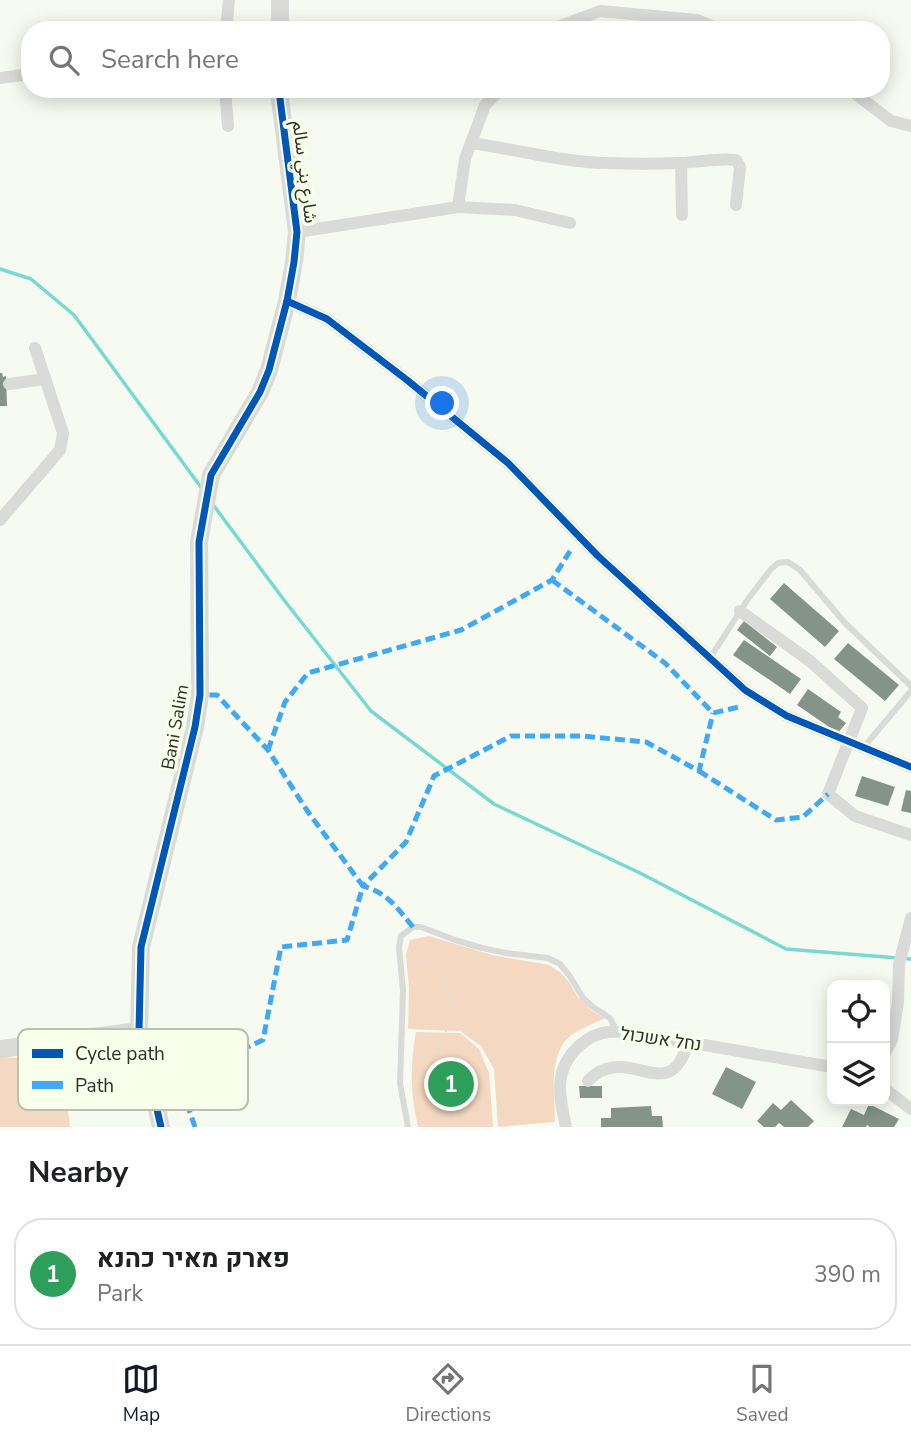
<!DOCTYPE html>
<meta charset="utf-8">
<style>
:root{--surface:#fff;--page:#f6f6f6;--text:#202124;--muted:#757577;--line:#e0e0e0;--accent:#111827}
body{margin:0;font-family:"Nunito Sans","Noto Sans Arabic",Heebo,sans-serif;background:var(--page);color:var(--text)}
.controls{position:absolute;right:21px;bottom:21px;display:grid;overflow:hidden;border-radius:14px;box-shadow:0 4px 18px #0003}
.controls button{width:63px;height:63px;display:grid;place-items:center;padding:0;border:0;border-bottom:2px solid var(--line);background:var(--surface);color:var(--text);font:35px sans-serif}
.you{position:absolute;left:443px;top:404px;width:24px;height:24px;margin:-18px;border:5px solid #fff;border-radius:50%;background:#1a73e8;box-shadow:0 0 0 10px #1a73e833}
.badge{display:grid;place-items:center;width:46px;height:46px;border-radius:50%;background:var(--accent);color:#fff;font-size:23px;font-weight:700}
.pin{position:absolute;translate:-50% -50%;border:4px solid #fff;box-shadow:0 2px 7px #0006}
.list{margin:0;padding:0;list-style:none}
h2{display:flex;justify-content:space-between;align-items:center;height:91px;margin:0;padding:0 28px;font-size:30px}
h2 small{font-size:23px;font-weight:400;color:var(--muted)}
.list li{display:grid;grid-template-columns:46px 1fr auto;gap:21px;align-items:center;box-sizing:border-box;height:112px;margin:0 14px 14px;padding:0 14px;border:2px solid var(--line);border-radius:28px}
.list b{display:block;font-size:26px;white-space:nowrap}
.list p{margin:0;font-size:23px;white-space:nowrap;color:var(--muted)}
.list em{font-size:23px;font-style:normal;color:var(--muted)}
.icon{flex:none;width:38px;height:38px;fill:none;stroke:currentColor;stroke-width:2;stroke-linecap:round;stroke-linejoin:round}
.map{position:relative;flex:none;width:911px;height:1127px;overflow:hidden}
.search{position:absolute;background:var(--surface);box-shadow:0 4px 18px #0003;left:21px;right:21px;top:21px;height:77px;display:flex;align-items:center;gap:18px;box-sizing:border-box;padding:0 24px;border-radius:28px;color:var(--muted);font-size:26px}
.sheet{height:217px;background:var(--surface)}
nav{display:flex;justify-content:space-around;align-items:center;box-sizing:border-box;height:98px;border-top:2px solid var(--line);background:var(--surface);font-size:19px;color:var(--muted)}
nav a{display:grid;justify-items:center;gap:4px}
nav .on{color:var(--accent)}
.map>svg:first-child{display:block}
</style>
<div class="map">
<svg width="911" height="1127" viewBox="0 0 911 1127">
<rect width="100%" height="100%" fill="#f7faf0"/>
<!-- green -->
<g fill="#f4d8c1">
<path d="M429,936L492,955L549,965L561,973L569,982L577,996L592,1011L605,1018C593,1024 570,1032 563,1044C549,1066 555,1097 555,1122L498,1127L494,1069L481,1046L460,1031L408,1029L409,988L406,954L410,940Z"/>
<path d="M416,1032L460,1033L479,1049L489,1073L493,1127H418C410,1090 410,1069 416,1032Z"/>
<polygon points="0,1057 62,1060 70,1127 0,1127"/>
</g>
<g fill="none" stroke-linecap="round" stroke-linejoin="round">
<!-- stream -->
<g stroke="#76d9d2" stroke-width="3.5">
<polyline points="0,269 31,279 74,315 203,490"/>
<polyline points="211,502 284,600 371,711 494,804 640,873 786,949 911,959"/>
</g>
</g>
<!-- building -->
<g fill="#849488">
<polygon points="0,373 2,373 3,377 6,376 7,406 0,406"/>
<polygon points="784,583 839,631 825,647 770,599"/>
<polygon points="744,621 777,647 770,656 737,630"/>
<polygon points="744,640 801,679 790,694 733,655"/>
<polygon points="848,643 899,685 885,701 834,659"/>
<polygon points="808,689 841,712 838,717 846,723 838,733 797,705"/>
<polygon points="862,776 895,787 888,806 855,796"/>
<polygon points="906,790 911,791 911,813 901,811"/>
<polygon points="726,1067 756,1082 742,1109 712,1094"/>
<polygon points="579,1086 602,1086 602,1098 580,1098"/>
<polygon points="791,1100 814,1121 808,1127 784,1127 779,1123 775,1127 764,1127 757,1121 773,1103 781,1110"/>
<polygon points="869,1104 899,1119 894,1127 870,1127 867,1125 866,1127 842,1127 851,1109 864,1115"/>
<polygon points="651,1106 652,1116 662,1116 663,1127 601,1127 601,1118 611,1118 611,1108"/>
</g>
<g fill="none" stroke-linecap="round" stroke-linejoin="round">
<!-- path -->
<g stroke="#dcddda" stroke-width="2" stroke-dasharray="2 5" stroke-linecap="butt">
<polyline points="409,966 426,963 444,981 458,1011 436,1048 441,1127"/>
<polyline points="437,1048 456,1047 460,1127"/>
</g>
<!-- lane -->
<g stroke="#dadad9" stroke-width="6">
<polyline points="710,658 748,599 771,569 778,563 788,562 800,570 845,623 911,686"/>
<polyline points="863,748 911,691"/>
<polyline points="408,1127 400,1083 403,991 399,947 401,936 413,927 421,927 455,940 482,948 506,953 548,958 560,964 569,975 583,998 593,1007 610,1018 616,1030"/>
</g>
<!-- street -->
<g stroke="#dadad9" stroke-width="12">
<polyline points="226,30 229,0"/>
<polyline points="557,30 560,26 600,11 697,20 722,30"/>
<polyline points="0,78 30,74"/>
<polyline points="225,89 228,126"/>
<polyline points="849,89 891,121 911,126"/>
<path d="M471,143C515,149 561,162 605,163C630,164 656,164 681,163C699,162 718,158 736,160L740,167L736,205"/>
<polyline points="681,163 682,215"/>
<polyline points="458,207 465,159 485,105 501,89"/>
<polyline points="297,232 458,207 515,210 570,223"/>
<polyline points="287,301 327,319 407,380 508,463 598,556 745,690 787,716 911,767"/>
<polyline points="9,384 45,379"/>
<polyline points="0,520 60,450 63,433 35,348"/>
<polyline points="740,611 810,661 862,708 828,794 855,816 911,835"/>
<polyline points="885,1053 892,1040 898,1002 899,964 911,918"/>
<path d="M588,1081C593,1076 598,1071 606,1069C641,1058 672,1100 688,1042"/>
<polyline points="885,1089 911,1109"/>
<path d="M566,1127C559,1096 553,1070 579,1046C587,1039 597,1033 608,1032C619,1031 630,1033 640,1034L832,1067"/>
</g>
<!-- secondary -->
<g stroke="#dadad9" stroke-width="18">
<polyline points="280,30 280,0"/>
<polyline points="0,1049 139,1031"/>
<polyline points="161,1127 139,1031 141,947 195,727 200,695 199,542 211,475 260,392 269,370 287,301 294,262 297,232 280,99 280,89"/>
</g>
<!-- quiet -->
<g stroke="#3fa9f5" stroke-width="5" stroke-dasharray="10 5" stroke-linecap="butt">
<polyline points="552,580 665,663 713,713 739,707"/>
<polyline points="268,750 285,702 308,673 461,630 552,580 570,551"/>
<polyline points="699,771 776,820 803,817 828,794"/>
<path d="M413,927C397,908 388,893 363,886L406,842L434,776L511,736H582L646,742L699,771L713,713"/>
<polyline points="195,1127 187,1104 208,1065 263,1040 281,947 347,940 363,886 308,812 268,750 217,695 200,695"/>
</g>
<defs>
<g id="cycleway">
<polyline points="287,301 327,319 407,380 508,463 598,556 745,690 787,716 911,767"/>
<polyline points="161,1127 139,1031 141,947 195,727 200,695 199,542 211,475 260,392 269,370 287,301 294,262 297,232 280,99 280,89"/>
</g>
</defs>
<!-- cycleway casing -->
<use href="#cycleway" stroke="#f8ffeb" stroke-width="11"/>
<!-- cycleway -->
<use href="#cycleway" stroke="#0057b8" stroke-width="7"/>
</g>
<g text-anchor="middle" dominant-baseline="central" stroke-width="7" stroke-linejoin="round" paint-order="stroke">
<!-- street labels -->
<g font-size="18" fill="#2e3029" stroke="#f8ffeb">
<text transform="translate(305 172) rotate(83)">شارع بني سالم</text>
<text transform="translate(175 727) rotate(-80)">Bani Salim</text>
<text transform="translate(661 1039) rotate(8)">נחל אשכול</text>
</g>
</g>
<!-- legend -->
<rect x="18" y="1029" width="230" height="81" rx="10" fill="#f8ffeb" stroke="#bbc1b1" stroke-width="2"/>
<rect x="32" y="1049" width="31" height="9" fill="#0057b8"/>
<rect x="32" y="1081" width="31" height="8" fill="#3fa9f5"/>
<g font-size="19" fill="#2e3029">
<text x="75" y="1060">Cycle path</text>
<text x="75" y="1092">Path</text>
</g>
</svg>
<div class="controls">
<button><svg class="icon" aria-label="locate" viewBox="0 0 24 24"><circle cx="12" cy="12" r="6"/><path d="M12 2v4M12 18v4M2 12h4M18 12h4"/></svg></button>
<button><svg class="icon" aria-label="layers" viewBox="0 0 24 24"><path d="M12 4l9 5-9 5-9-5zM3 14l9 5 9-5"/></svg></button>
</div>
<div class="you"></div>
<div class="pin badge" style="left:451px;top:1084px;background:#2e9e5b">1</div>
<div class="search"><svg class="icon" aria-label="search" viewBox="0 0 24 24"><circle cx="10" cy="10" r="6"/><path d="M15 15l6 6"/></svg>Search here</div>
</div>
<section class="sheet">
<h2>Nearby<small></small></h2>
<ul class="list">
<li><span class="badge" style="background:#2e9e5b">1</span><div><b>פארק מאיר כהנא</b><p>Park</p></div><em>390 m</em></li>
</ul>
</section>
<nav>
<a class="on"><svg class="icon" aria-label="map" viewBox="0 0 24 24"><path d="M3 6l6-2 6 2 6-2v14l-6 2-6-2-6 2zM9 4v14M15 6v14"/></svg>Map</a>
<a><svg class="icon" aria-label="directions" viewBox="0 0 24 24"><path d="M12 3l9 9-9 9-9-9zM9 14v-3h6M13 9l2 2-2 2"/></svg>Directions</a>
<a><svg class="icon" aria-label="saved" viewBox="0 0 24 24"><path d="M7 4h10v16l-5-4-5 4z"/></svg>Saved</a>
</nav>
